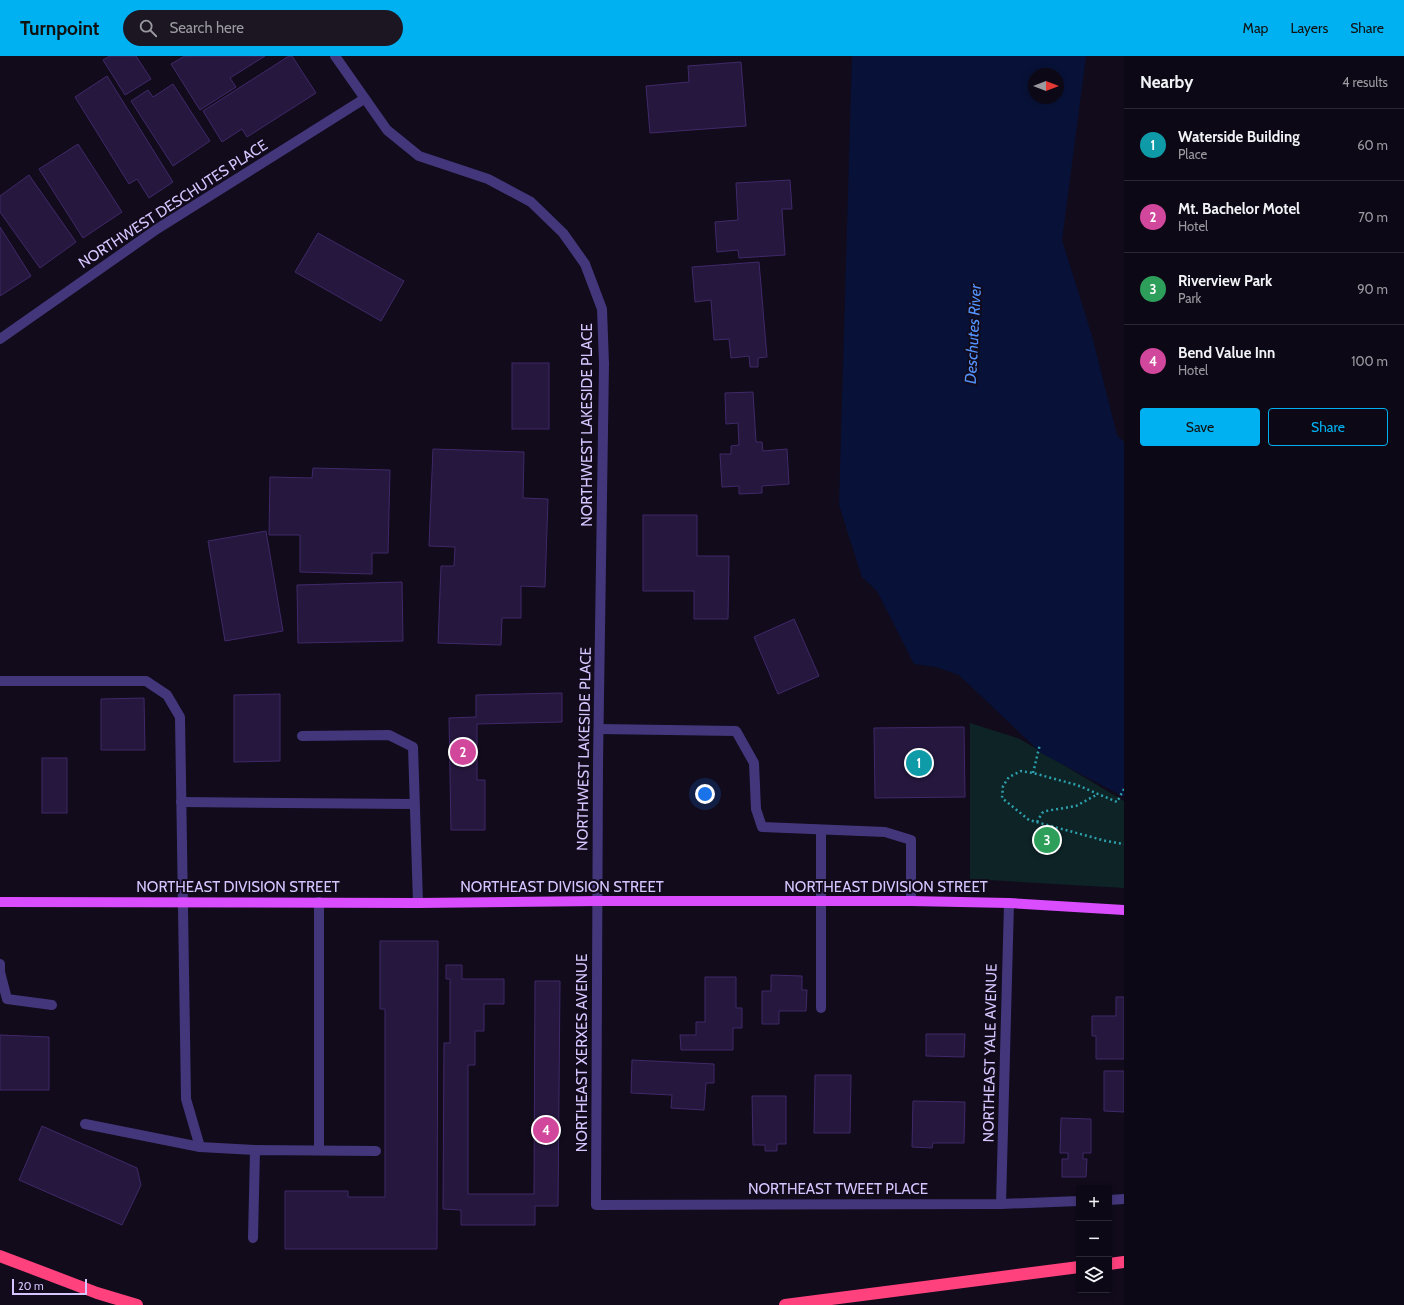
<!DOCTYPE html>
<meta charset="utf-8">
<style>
:root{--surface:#0d0815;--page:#1b1622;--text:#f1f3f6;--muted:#9a9aa0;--line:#2d2934;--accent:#00b1f1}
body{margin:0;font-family:Cabin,sans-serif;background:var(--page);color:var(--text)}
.controls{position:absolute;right:12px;bottom:12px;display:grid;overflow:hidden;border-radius:4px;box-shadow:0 2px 6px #0003}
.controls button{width:36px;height:36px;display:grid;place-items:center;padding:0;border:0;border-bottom:1px solid var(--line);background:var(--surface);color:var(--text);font:20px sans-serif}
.compass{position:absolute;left:1028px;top:12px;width:36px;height:36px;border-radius:50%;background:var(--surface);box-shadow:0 2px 6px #0003;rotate:90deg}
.scale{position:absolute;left:12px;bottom:10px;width:75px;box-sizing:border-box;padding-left:4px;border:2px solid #d6c6ff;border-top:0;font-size:11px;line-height:14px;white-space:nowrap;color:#d6c6ff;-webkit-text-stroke:3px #110b1c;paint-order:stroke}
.you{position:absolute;left:705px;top:738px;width:14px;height:14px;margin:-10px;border:3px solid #fff;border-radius:50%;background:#1a73e8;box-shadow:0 0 0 6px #1a73e833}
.badge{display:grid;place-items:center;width:26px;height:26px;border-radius:50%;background:var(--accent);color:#fff;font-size:13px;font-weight:700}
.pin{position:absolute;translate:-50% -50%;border:2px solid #fff;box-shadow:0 1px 4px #0006}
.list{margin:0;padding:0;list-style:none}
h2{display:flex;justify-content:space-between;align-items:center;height:52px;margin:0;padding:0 16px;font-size:17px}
h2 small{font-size:13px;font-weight:400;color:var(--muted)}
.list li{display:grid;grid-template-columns:26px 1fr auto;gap:12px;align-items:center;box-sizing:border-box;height:72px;padding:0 16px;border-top:1px solid var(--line)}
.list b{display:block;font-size:15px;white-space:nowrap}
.list p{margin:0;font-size:13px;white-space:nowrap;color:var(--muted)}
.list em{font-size:13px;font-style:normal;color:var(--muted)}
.actions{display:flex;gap:8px;padding:12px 16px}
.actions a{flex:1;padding:9px 0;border:1px solid var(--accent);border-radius:4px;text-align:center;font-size:14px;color:var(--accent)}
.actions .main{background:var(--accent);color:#111}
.icon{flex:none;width:22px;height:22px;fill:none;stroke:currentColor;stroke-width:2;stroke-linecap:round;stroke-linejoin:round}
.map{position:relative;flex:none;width:1124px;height:1249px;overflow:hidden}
header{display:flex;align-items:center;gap:24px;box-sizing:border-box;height:56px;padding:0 20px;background:var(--accent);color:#111}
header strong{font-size:19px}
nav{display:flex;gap:22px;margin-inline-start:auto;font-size:14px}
.search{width:280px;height:36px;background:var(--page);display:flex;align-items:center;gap:10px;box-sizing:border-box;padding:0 14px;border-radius:22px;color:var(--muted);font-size:15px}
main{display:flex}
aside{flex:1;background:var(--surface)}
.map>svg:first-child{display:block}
</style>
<header>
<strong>Turnpoint</strong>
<div class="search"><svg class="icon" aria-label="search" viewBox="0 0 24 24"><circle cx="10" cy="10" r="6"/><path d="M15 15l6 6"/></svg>Search here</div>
<nav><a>Map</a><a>Layers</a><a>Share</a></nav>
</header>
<main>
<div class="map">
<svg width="1124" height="1249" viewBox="0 0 1124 1249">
<rect width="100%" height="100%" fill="#110b1c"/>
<!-- green -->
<polygon fill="#0e2326" points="970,667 1020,683 1124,745 1124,832 970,823"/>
<!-- water -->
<path fill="#081238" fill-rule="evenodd" d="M852,0H1086L1062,184L1092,280L1117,379L1124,386V741L1041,697L959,619L936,611L914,608L877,535L862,521L839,449ZM1034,18H1058V42H1034Z"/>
<!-- building -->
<g fill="#25173d" stroke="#402969">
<polygon points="110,0 136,0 151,23 125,39 103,4"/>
<polygon points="185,0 265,0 230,22 236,31 200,54 171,8"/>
<polygon points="289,0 292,0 316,37 247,81 242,73 222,86 203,55"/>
<polygon points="741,6 746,70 650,77 646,30 689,26 688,10"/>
<polygon points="107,20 173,126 149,142 137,123 129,128 75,41"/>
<polygon points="173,28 210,85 173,110 131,45 148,34 153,41"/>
<polygon points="78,88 122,156 83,182 39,113"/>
<polygon points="29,119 76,186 40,212 0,156 0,140"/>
<polygon points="790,124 792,153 782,153 785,199 739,202 738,194 717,196 715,166 738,164 736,127"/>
<polygon points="0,171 31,220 0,240"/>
<polygon points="318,177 404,225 381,265 295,216"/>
<polygon points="759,206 767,301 758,302 758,311 750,311 749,300 731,302 729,283 714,284 711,244 695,246 692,211"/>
<rect x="512" y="307" width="37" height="66"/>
<polygon points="753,336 756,386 762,386 763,395 787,393 789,428 762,430 762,437 739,438 739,430 722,431 720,398 731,398 731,390 739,389 738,367 726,368 725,337"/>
<polygon points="433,393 524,396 523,442 548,443 545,531 521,530 521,562 502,562 501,589 438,587 441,510 454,510 455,491 429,490"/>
<polygon points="313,412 390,414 388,497 372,497 372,518 300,516 300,479 269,479 270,421 312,422"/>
<polygon points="643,459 697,459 697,500 729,500 728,563 694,563 694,535 643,535"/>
<polygon points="266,475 283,575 225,585 208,485"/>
<polygon points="402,526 403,585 298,587 297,529"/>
<polygon points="794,563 819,620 778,638 754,581"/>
<polygon points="562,637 562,666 477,668 477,724 485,724 485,774 451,774 449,662 476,661 476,639"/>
<polygon points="280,638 280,705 234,706 234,639"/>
<polygon points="144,642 145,694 101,694 101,643"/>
<polygon points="964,671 965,741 875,742 874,672"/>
<rect x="42" y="702" width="25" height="55"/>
<polygon points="380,885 438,885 437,1193 285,1193 285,1135 348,1135 348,1141 385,1141 385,953 380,953"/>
<polygon points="446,909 462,909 462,923 504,923 504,948 484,948 484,975 475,975 475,1009 468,1009 468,1138 534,1138 535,925 560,925 558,1150 535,1150 535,1169 461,1169 461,1154 443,1153 444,987 450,987 450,923 446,923"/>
<polygon points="771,919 802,920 802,934 807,934 806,955 779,955 779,968 762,968 762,935 771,935"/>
<polygon points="705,921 736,921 736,952 742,952 742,972 733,972 733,994 681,994 680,979 696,979 696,966 705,966"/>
<polygon points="1116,941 1124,941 1124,1003 1096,1003 1096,980 1092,980 1092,960 1116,960"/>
<polygon points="926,978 965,978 964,1001 926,1000"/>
<polygon points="0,979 49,981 49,1034 0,1034"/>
<polygon points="632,1004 714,1008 714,1027 706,1027 704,1054 671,1052 672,1039 631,1037"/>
<polygon points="1104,1015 1124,1015 1124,1056 1104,1055"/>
<polygon points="815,1019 851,1019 850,1077 814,1077"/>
<polygon points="752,1040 786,1040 786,1088 777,1088 777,1095 765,1095 765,1089 753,1089"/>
<polygon points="913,1045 965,1046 964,1087 933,1087 932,1092 912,1091"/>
<polygon points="1061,1062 1091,1063 1091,1097 1083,1097 1083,1103 1087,1103 1086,1121 1062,1121 1062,1103 1068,1103 1068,1097 1060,1097"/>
<polygon points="42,1070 137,1112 141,1129 122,1169 19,1124"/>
</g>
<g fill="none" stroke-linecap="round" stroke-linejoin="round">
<!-- path -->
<g stroke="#2ca0ad" stroke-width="2.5" stroke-dasharray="2 3" stroke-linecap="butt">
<polyline points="1033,717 1040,688"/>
<polyline points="1124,733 1117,746 1077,729 1033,717 1021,715 1009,721 1003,730 1002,742 1029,764 1106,785 1124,788"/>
<polyline points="1037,766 1042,757 1046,755 1076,750 1098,738"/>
</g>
<!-- minor -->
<g stroke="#44367b" stroke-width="10">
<polyline points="335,0 387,74 419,100 488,123 531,146 563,177 585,208 602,253 604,308 598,707 596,1149 1001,1148 1079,1145"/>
<polyline points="0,283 157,173 364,43"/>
<polyline points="0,625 146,625 167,639 180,661 186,1043 200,1091 255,1094"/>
<polyline points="599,673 736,675 754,707 756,753 762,771 885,776 911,784 911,845"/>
<polyline points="302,680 389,679 413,691 418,847"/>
<polyline points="181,746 414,748"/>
<polyline points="821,774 821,952"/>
<polyline points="0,908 0,916 7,943 52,949"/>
<polyline points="85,1068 200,1091"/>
<polyline points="319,1094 319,846"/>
<polyline points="1109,1144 1124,1143"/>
<polyline points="1001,1148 1009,847"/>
<polyline points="253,1182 255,1094 376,1095"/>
</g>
<!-- major -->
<polyline stroke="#da4dff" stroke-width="10" points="0,846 418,847 597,845 911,845 1009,847 1124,854"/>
<!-- highway -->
<g stroke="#ff417d" stroke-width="12">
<polyline points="0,1200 97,1237 137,1249"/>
<polyline points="1109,1208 1124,1206"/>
<polyline points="785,1249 1079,1211"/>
</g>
</g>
<g text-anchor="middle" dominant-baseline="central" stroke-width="4" stroke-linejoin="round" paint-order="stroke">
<!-- street labels -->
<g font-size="15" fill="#d6c6ff" stroke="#110b1c">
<text transform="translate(173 148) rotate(-33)">NORTHWEST DESCHUTES PLACE</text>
<text transform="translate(587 369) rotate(-90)">NORTHWEST LAKESIDE PLACE</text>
<text transform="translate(584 693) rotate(-89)">NORTHWEST LAKESIDE PLACE</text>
<text x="238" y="831">NORTHEAST DIVISION STREET</text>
<text x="562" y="831">NORTHEAST DIVISION STREET</text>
<text x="886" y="831">NORTHEAST DIVISION STREET</text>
<text transform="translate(582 997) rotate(-90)">NORTHEAST XERXES AVENUE</text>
<text transform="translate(990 997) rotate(-89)">NORTHEAST YALE AVENUE</text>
<text x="838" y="1133">NORTHEAST TWEET PLACE</text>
</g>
<!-- water labels -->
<g font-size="16" font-style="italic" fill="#5494ff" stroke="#110b1c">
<text transform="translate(973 278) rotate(-87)">Deschutes River</text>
</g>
</g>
</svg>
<div class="controls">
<button>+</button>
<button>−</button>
<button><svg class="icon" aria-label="layers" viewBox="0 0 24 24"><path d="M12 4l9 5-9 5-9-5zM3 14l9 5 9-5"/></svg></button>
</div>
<svg class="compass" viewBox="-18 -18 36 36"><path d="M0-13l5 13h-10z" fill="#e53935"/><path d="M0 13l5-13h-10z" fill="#9a9aa0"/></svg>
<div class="scale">20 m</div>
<div class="you"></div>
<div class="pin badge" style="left:919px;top:707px;background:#0f9aa8">1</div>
<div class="pin badge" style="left:463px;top:696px;background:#d1479c">2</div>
<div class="pin badge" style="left:1047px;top:784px;background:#2e9e5b">3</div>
<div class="pin badge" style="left:546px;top:1074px;background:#d1479c">4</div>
</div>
<aside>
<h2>Nearby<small>4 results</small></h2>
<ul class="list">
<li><span class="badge" style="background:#0f9aa8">1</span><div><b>Waterside Building</b><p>Place</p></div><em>60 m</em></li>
<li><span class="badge" style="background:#d1479c">2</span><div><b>Mt. Bachelor Motel</b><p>Hotel</p></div><em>70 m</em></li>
<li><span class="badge" style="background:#2e9e5b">3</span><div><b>Riverview Park</b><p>Park</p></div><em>90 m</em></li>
<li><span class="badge" style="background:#d1479c">4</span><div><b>Bend Value Inn</b><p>Hotel</p></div><em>100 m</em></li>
</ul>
<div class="actions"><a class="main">Save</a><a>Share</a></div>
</aside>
</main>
